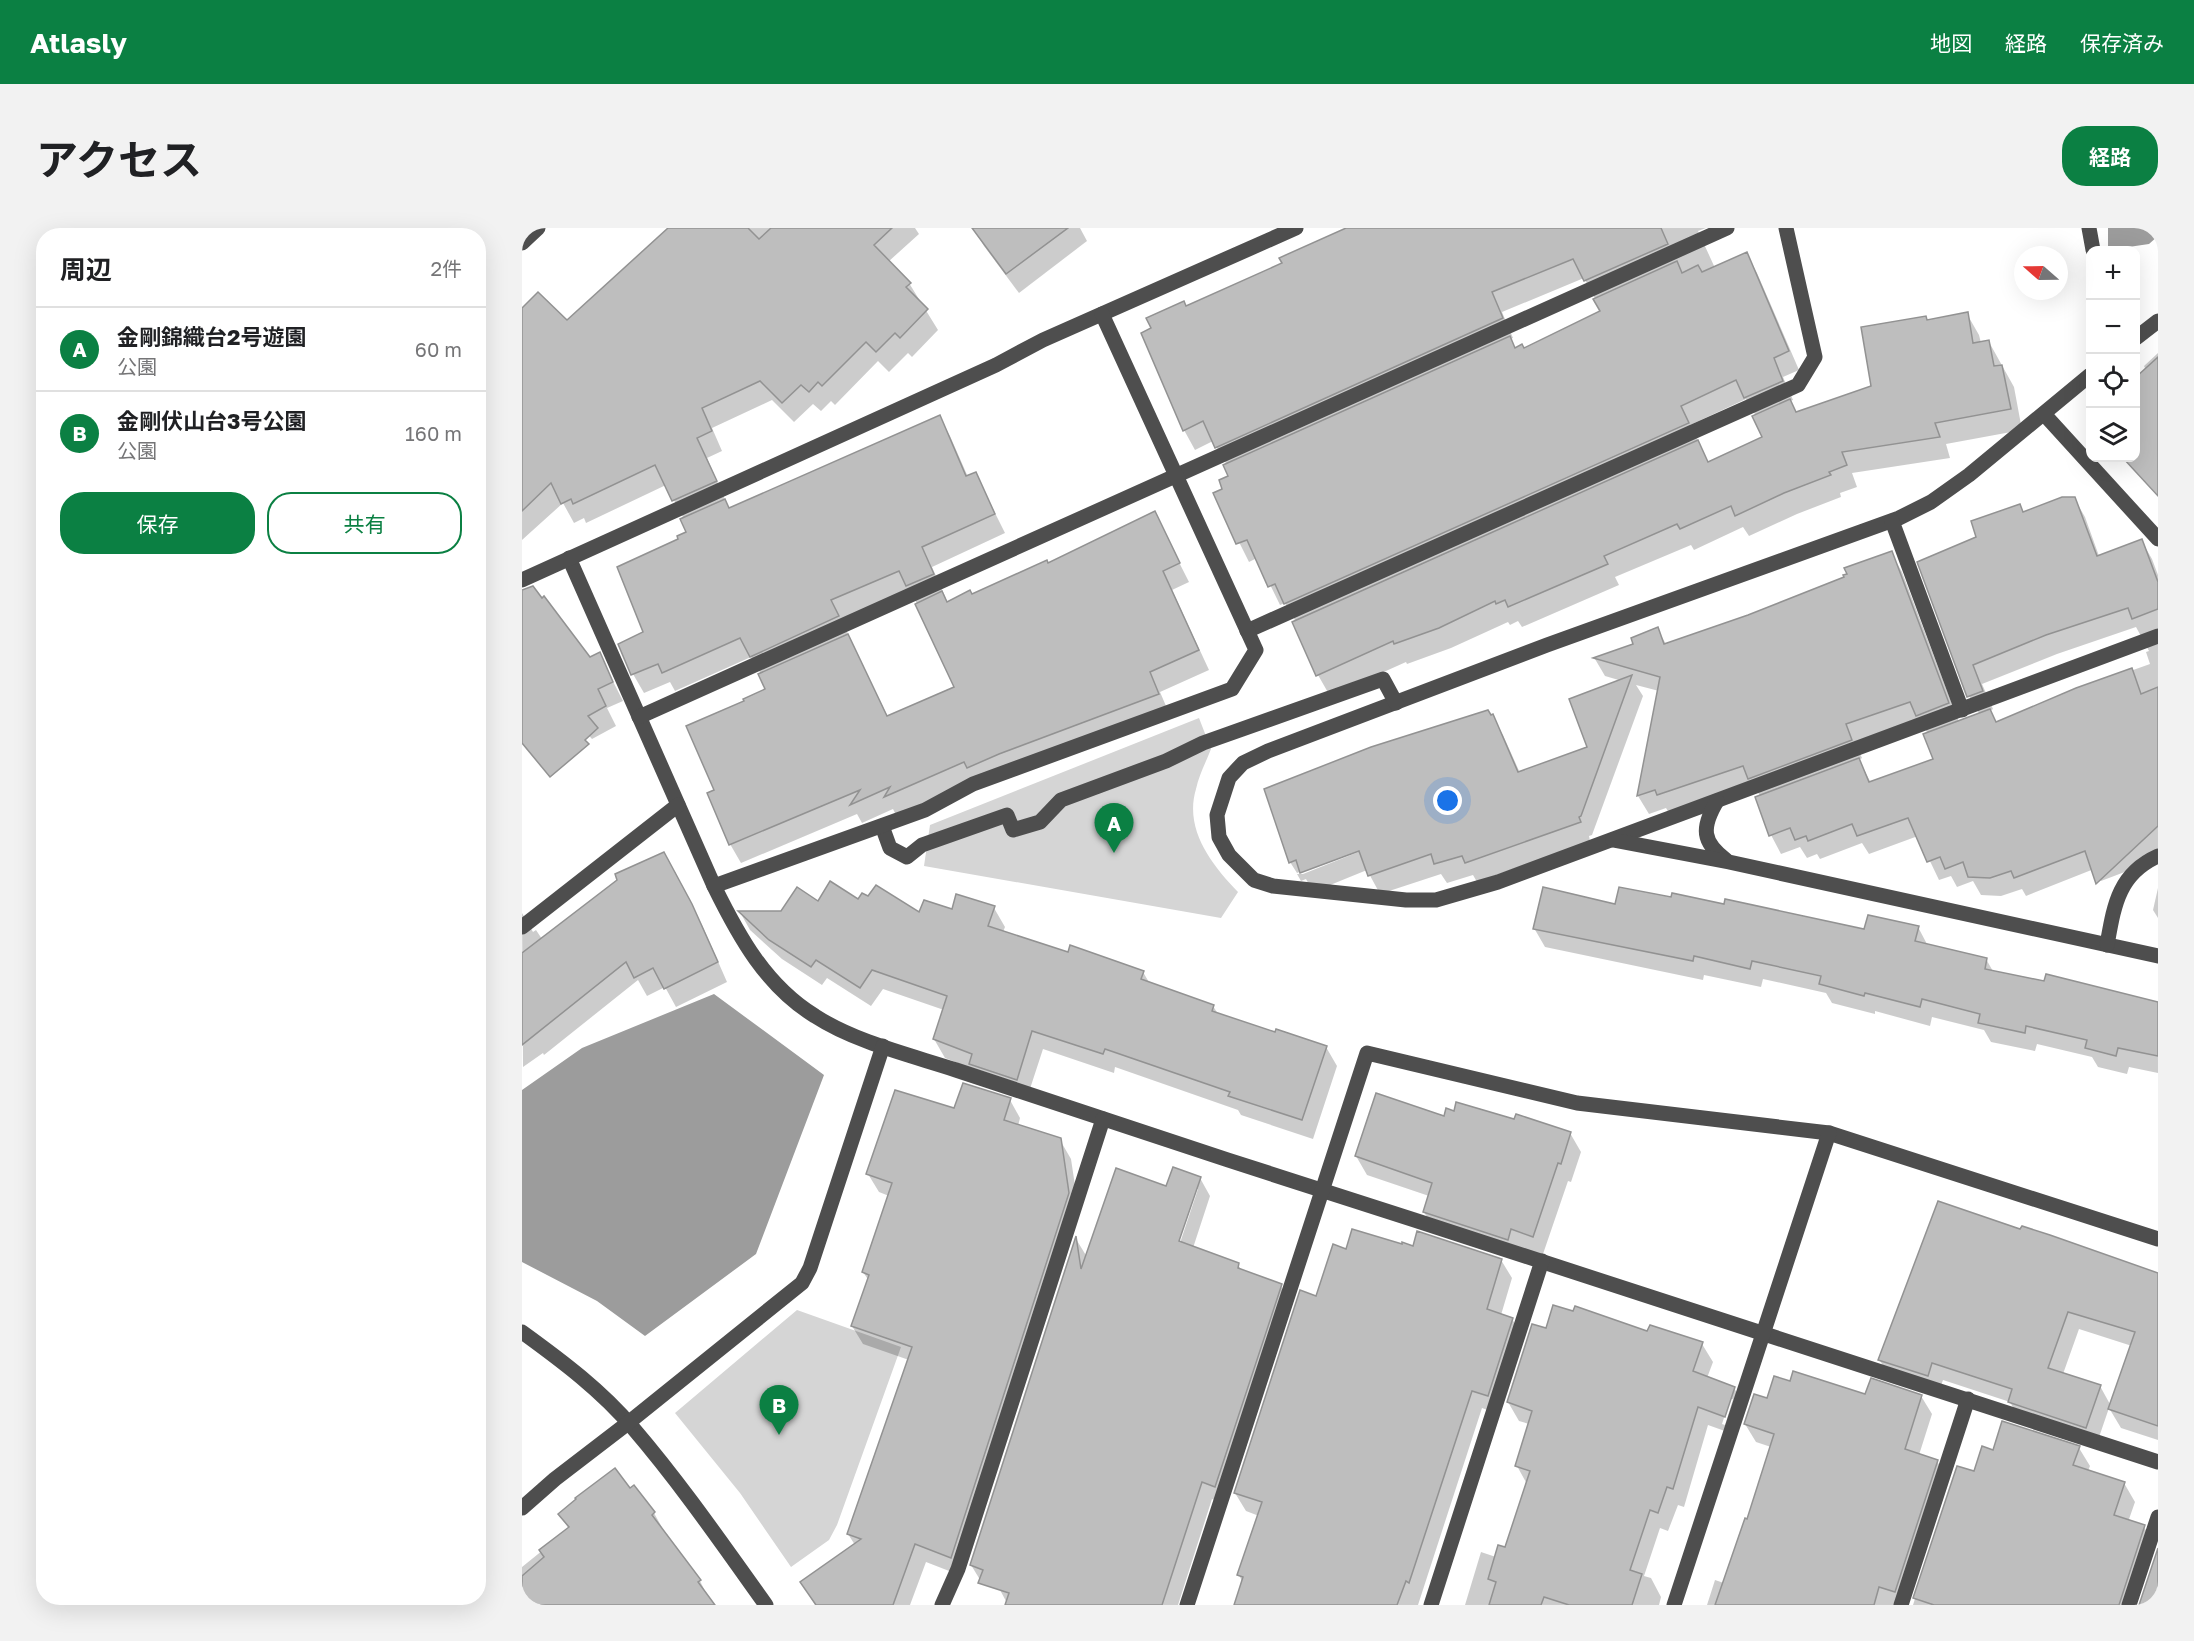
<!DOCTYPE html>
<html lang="ja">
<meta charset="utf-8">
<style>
:root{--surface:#fff;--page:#f2f2f2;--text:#202124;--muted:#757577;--line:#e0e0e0;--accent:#0b8043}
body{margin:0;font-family:"Golos Text","Noto Sans JP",sans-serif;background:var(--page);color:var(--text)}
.controls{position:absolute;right:18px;top:18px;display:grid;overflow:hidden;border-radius:12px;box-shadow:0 6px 24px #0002}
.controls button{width:54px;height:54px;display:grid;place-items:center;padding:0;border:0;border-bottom:2px solid var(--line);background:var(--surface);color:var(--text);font:30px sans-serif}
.compass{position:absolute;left:1492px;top:18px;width:54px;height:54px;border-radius:50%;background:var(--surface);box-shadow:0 6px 24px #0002;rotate:290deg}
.you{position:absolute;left:926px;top:573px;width:21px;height:21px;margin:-15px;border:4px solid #fff;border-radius:50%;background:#1a73e8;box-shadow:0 0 0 9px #1a73e833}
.badge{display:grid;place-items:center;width:39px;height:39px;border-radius:50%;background:var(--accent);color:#fff;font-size:20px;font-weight:700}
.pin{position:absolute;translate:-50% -50px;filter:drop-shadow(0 2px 3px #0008)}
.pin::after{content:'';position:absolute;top:32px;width:21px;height:18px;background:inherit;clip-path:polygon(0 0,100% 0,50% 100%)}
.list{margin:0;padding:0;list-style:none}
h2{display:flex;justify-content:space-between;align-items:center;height:78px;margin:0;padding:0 24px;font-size:26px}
h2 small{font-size:20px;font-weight:400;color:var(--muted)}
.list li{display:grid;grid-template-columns:39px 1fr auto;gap:18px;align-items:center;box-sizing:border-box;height:84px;padding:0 24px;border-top:2px solid var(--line)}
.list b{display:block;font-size:22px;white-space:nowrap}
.list p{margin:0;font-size:20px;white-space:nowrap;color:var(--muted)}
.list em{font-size:20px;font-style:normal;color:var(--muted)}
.actions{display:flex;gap:12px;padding:18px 24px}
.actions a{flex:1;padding:14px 0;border:2px solid var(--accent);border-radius:24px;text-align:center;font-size:21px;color:var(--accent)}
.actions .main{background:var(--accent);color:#fff}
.icon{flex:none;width:33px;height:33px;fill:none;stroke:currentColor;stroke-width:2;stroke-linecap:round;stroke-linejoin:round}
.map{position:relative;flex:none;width:1636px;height:1377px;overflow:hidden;border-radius:24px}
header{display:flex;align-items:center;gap:36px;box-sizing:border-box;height:84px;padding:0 30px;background:var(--accent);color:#fff}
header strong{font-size:28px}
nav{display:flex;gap:33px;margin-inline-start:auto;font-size:21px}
.intro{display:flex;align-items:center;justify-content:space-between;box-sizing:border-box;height:144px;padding:0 36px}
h1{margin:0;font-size:42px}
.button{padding:15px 27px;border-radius:24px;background:var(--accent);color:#fff;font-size:21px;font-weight:700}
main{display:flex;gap:36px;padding:0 36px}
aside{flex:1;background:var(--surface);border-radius:24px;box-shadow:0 6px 24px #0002}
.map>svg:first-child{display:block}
</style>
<header>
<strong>Atlasly</strong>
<nav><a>地図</a><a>経路</a><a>保存済み</a></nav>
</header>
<div class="intro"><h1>アクセス</h1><a class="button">経路</a></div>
<main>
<aside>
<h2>周辺<small>2件</small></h2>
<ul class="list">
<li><span class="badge">A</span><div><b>金剛錦織台2号遊園</b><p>公園</p></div><em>60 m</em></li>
<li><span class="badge">B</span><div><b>金剛伏山台3号公園</b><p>公園</p></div><em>160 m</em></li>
</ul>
<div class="actions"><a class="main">保存</a><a>共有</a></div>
</aside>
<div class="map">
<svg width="1636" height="1377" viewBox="0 0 1636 1377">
<rect width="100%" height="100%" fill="#fff"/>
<!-- green -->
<g fill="#d5d5d5">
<path d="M677,490L689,521C684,534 677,547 674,561C662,601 689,636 716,664L699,690L402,638L408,597Z"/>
<polygon points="275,1082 379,1119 315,1297 307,1312 269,1339 218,1265 153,1185"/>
</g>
<!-- water -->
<g fill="#9c9c9c">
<polygon points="1586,0 1636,0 1636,8 1627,16 1586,22"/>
<polygon points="192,766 302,847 234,1026 123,1108 75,1073 0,1034 0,862 60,820"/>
</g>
<!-- shadow -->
<g fill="#0003" fill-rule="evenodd">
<path d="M146,0H393L397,6L366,34L387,55L416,102L390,129L386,125L367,144L356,133L313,177L309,173L299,183L291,176L272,194L250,172L190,200L200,223L185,230L207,281L417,189L428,208L446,249L453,245L483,305L410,339L426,375L526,336L632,285L667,354L650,362L687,442L638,464L647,485L374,587L371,581L340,595L335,586L219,635L208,616L194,562L224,474L245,461L239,446L229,429L153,463L148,454L122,465L111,446L123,404L158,312L166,304L162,291L144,257L64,295L62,290L52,295L41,275L0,312V87L45,94ZM388,361L434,460L366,489L325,408H327L319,391Z"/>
<polygon points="451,0 558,0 565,13 497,65 462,18"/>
<path d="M841,0H1184L1176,3L1193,40L1224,26L1235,45L1277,142L1261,149L1271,172L1268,173L1275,185L1351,159L1405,93L1445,86L1457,107L1459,115L1467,114L1492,159L1500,202L1424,216L1428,230L1330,245L1335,259L1318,265L1319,269L1275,286L1227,308L1221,299L1172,322L1169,317L1093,349L1097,357L1000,399L996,393L988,397L986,394L929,420L885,436L884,434L808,468L796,447L774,394L763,375L758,377L735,330L727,334L693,266L702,261L707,249L705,237L691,213L673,222L662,202L664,80ZM1062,50L1080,84L1001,122L994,121L988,111L991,110L980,84ZM1224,171L1234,188L1242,210L1187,236L1175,215L1177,214L1168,197Z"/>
<polygon points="1636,125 1636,258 1609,230 1614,230 1614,151 1624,142 1622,138"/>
<path d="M1552,270L1563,289L1577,328L1619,312L1630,331L1636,347V627L1629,634L1579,653L1572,641L1504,668L1500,661L1479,668L1459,667L1451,653L1435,659L1429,648L1417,652L1396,608L1347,626L1340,615L1298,631L1295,626L1285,630L1278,619L1259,626L1249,607L1238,568L1231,556L1147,585L1144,580L1127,586L1116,568L1137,463L1114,457L1121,468L1070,607L1067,608L1068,613L955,654L951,647L925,655L919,646L858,666L845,642L791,664L784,651L779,653L775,646H781L844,621L843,619L775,645L768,634L970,488L981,507L998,545L1067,519L1100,453L1083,448L1073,431L1113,416L1135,401L1144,416L1227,388L1324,350L1369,325L1380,344L1437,494L1458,487L1447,468L1456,310L1497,277L1502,285ZM1614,399L1627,423L1624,424L1628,436L1555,462L1475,495L1468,483L1471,481L1460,456L1535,426ZM1398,492L1406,506L1413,532L1349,555L1337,532L1340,530L1333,515Z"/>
<polygon points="0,377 67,431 77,426 101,473 85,480 94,498 70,511 0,434"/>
<polygon points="153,644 180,697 205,754 154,779 143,759 125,768 116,752 22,827 21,825 1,839 0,685 11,704 14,702 20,711"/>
<polygon points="1636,660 1636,690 1631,682"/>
<polygon points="337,673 398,686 472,680 483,699 481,704 547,726 621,744 628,756 691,778 696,786 754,806 804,819 815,838 791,911 719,887 716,882 593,839 592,845 521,821 505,870 451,841 423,830 412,811 422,782 361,761 349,778 305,750 300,757 260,731 228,702 218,684 260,685 296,675"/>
<polygon points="1095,678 1343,703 1396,699 1406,718 1464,731 1472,745 1636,775 1636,845 1607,839 1605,846 1576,839 1570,829 1515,816 1513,823 1469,814 1462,802 1410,789 1408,798 1353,783 1353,786 1310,775 1304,765 1241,751 1239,759 1182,747 1181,752 1023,719 1012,700"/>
<polygon points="488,872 498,890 496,898 538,912 549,931 557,984 440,1348 404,1334 388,1377 293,1377 280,1355 333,1317 326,1306 387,1132 341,1116 330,1098 347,1053 341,1044 367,968 357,964 346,946 433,882"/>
<polygon points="933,885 993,893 1048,905 1059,924 1049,954 1046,953 1021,1026 913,1003 902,984 907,968 845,947 834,928"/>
<path d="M678,950L688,968L671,1020L716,1037L720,1043L758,1057L769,1075L703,1276L690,1271L656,1377H485V1375L478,1362L460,1355L449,1337L554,1011L565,1029L645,960ZM673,961H676L656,1021L653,1020Z"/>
<polygon points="892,1020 979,1032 990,1050 979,1087 990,1091 1001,1110 976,1186 960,1180 896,1377 713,1377 721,1355 717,1347 737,1288 724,1283 713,1265 795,1070 825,1022"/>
<path d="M1636,1046V1212L1599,1200L1587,1180L1574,1218L1498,1192L1488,1174L1421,1152L1416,1166L1368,1150L1357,1131ZM1557,1101L1610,1118L1589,1178L1578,1158L1541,1146Z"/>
<path d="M1025,1102L1126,1105L1180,1116L1191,1134L1185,1150L1212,1160L1223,1179L1214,1207L1186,1197L1162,1279L1156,1277L1146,1303L1138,1300L1122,1348L1129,1350L1139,1369L1137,1377H943L959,1324L974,1329L984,1321L1005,1256L995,1238L1007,1196L997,1193L986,1174ZM1208,1171H1211L1203,1197L1200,1196Z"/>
<polygon points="1344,1168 1399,1168 1410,1186 1397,1227 1415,1233 1426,1252 1385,1377 1185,1377 1193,1352 1202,1355 1226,1293 1249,1219 1234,1214 1223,1196 1246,1172"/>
<polygon points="1557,1220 1568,1238 1566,1243 1602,1255 1613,1274 1606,1294 1622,1299 1633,1317 1613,1377 1391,1377 1435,1240 1453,1245 1472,1223"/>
<polygon points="107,1263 132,1285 142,1303 141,1304 178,1353 190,1377 0,1377 0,1339 47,1301 38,1287"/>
</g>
<!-- building -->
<g fill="#bebebe" stroke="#929292" stroke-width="1.5">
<polygon points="146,0 226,0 237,11 249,0 370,0 352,17 389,55 384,59 406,81 378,110 373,105 354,124 344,114 300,158 296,154 287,164 279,157 260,175 238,153 180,180 190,203 175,210 195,253 150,273 133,237 51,276 49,271 39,276 29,255 0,283 0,80 16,64 45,92"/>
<polygon points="450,0 546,0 484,46"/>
<polygon points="824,0 1139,0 1146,16 1062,53 1051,31 970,64 981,90 693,220 681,193 661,203 619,105 629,100 624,90 662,73 664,78 760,35 757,30"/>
<polygon points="1225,24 1267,123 1252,130 1261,153 1222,170 1214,152 1159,178 1167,195 762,376 753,356 746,359 725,312 714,316 691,265 700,261 697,252 706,248 701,237 988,108 993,120 1000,116 1002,120 1078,83 1071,71 1155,33 1160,45 1176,37 1180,44"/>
<polygon points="1446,84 1451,115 1467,112 1472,138 1480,137 1489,181 1413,195 1418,209 1320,224 1325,237 1307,244 1309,247 1262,265 1213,288 1209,278 1158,301 1155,296 1082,328 1086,336 986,379 983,372 974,376 973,373 917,400 872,416 871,413 794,448 770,394 1176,212 1186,234 1240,209 1230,188 1268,171 1274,184 1349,158 1339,99 1404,88 1405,92"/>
<polygon points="1636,129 1636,268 1601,230 1614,230 1614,149"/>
<polygon points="418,187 444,248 454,244 473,286 400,319 412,346 384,358 377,343 309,372 317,388 228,429 218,410 140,445 136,436 109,447 96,416 121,404 95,339 156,311 155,308 164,304 158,291 203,271 207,280"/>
<polygon points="1540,269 1553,269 1575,328 1620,311 1636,354 1636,381 1610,391 1606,380 1524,407 1451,437 1461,463 1445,469 1395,334 1454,309 1449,293 1498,276 1501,284"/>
<polygon points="633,283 658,335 641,343 677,422 628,444 637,466 477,526 445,540 442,534 362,569 368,559 328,577 338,562 207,617 185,565 192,562 164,498 222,473 221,471 243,461 236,446 326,406 365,488 432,459 393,376 420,363 425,374 448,362 450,366 525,332 526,335"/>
<polygon points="1370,323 1427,475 1394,488 1388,474 1324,496 1330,512 1226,551 1221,538 1135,567 1133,562 1115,568 1138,449 1071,430 1111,416 1109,410 1136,399 1142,416 1226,387 1322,349 1321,347 1325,346 1322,340"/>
<polygon points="11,358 20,370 22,368 68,429 78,424 91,454 76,461 84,478 66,488 76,500 63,512 67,516 28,549 0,515 0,362"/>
<polygon points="1610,440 1619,466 1636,459 1636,598 1574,656 1563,623 1492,650 1489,643 1468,650 1446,649 1441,634 1423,641 1418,629 1405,634 1386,590 1335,608 1330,596 1286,613 1284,608 1273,612 1268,600 1247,608 1233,569 1337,530 1347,554 1411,531 1401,506 1468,481 1474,494 1554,460"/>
<polygon points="1110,447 1059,588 1057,589 1059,594 943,635 940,628 912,636 909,626 846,648 837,623 778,645 774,632 767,635 742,561 849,519 966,482 969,487 971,486 996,544 1065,519 1047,471"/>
<polygon points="142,624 170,676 196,734 142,761 131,740 112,750 104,734 0,817 0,725 95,652 93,646"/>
<polygon points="308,653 336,671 340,665 346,668 354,657 397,684 402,672 430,681 434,666 473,678 466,698 546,724 548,717 622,743 619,751 692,777 690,783 753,804 754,801 805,818 780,892 706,868 708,864 583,821 581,826 510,803 495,852 447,836 450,826 411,811 425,768 350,742 338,760 294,732 289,739 247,712 216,683 259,683 275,659 296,673"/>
<polygon points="1021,659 1093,676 1097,659 1149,669 1150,665 1202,676 1203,671 1342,701 1346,687 1397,698 1393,713 1465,730 1463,741 1522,753 1524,746 1636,774 1636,828 1596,820 1594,828 1563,820 1565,812 1504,798 1503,805 1456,795 1458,786 1400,771 1398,779 1343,765 1342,768 1297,756 1299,748 1230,733 1228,741 1172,728 1171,733 1011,701"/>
<polygon points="441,855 489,870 482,892 539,910 547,965 429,1330 393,1316 371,1377 294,1377 278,1354 339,1311 325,1306 390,1119 329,1098 347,1047 340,1044 370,955 344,946 373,862 432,880"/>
<polygon points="854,865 922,888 924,880 932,883 934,874 992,891 994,886 1049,904 1039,936 1036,935 1011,1009 989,1001 986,1012 901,984 910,955 833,928"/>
<polygon points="651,939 679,949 657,1013 717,1035 716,1040 760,1056 693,1259 680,1254 640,1377 483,1377 487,1365 456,1355 461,1342 448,1337 554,1008 559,1041 594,940 644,958"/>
<polygon points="1416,973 1498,1001 1500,998 1528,1007 1636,1045 1636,1198 1586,1181 1613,1104 1546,1084 1526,1140 1579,1157 1564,1200 1486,1174 1490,1161 1410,1135 1406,1148 1356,1132"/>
<polygon points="830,1001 880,1016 880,1014 891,1018 895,1003 980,1031 965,1081 991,1090 966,1168 950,1163 887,1355 884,1353 875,1377 712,1377 721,1349 715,1347 740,1274 712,1265 778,1062 794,1068 811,1016 824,1021"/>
<polygon points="1031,1077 1051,1083 1053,1078 1125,1103 1128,1097 1181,1114 1171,1143 1213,1159 1203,1189 1176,1179 1151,1261 1145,1259 1136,1285 1128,1282 1108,1342 1120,1346 1110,1377 1047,1377 1022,1369 1019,1377 967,1377 974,1354 966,1351 976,1317 983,1319 1008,1243 993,1238 1010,1183 985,1174 1010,1096 1024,1100"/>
<polygon points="1271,1143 1343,1166 1349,1150 1400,1167 1383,1221 1416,1232 1373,1364 1357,1359 1352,1377 1193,1377 1223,1290 1225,1291 1252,1206 1222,1196 1232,1166 1245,1170 1252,1148 1268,1153"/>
<polygon points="1480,1193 1558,1218 1551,1237 1603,1254 1592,1287 1623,1297 1597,1377 1412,1377 1391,1370 1435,1238 1452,1243 1460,1218 1471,1222"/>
<polygon points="93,1240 108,1260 112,1257 133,1284 130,1287 179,1352 176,1354 193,1377 0,1377 0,1348 22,1329 17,1322 47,1299 36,1286 54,1271 53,1270"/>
<polygon points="1636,1320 1636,1377 1617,1377"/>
</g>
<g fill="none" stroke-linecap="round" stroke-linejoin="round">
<!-- minor -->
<g stroke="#4e4e4e" stroke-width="15">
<polyline points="1567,0 1571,22"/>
<polyline points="0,15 16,0"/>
<polyline points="1614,110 1636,93"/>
<polyline points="1568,147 1447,247 1409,274 1377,290 1025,417 746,523 721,535 707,550 695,587 697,609 707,627 732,652 751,658 884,672 914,672 976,654 1636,408"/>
<polyline points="1522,186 1636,311"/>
<polyline points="1370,293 1440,482"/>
<path d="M47,330L192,658C217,709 244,758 293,788C333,814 388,827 434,842C524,872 615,902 706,932C1016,1032 1326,1131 1636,1234"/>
<polyline points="0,352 474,137 521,112 774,0"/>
<polyline points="725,403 1276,157 1293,129 1264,0"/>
<polyline points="117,489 1205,0"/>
<path d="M1195,573C1179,600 1180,614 1204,632"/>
<polyline points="360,598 368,620 385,629 400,617 485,587 491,602 518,594 539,572 644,533 681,515 861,451 874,475"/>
<polyline points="1091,612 1207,634 1636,728"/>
<polyline points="192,658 403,582 451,556 710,461 734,422 580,86"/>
<polyline points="0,699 156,577"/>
<path d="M1585,717C1592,678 1596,646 1636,628"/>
<path d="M0,1104C40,1133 80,1163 111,1200C159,1256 201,1317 244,1377"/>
<polyline points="0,1280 33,1251 106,1195 280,1055 288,1040 361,818"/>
<polyline points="420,1377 436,1341 581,891"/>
<polyline points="665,1377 845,825 1055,875 1307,905 1636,1011"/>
<polyline points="909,1377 1020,1033"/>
<polyline points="1152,1377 1307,905"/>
<polyline points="1379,1377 1446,1171"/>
<polyline points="1607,1377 1636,1289"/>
</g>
</g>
</svg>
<div class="controls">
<button>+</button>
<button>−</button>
<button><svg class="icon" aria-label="locate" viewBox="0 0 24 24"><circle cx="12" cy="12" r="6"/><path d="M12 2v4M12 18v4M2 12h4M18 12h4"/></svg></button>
<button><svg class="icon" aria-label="layers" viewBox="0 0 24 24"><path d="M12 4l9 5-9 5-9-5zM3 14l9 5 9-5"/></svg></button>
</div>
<svg class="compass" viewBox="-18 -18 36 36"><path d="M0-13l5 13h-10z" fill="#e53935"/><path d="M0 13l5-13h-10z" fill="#757577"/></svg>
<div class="you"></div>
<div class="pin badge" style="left:592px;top:625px">A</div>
<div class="pin badge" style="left:257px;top:1207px">B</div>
</div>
</main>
